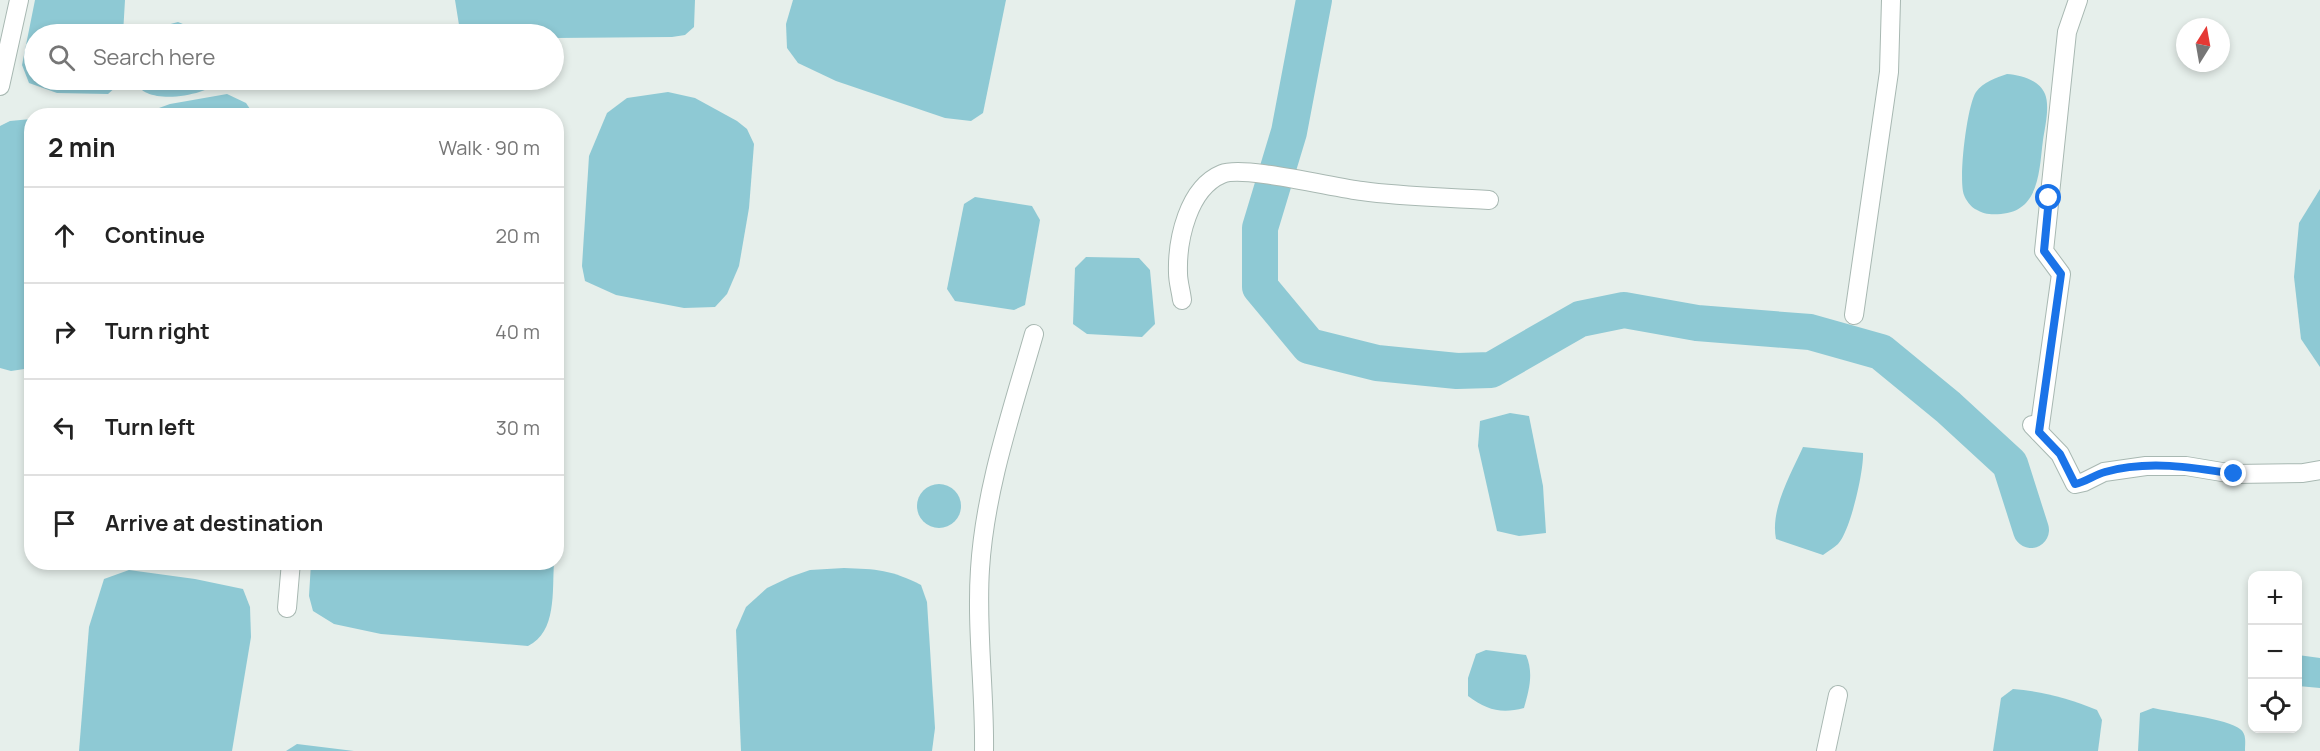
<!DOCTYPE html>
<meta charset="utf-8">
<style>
:root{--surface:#fff;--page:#f2f2f2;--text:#222;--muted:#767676;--line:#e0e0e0}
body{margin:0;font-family:Manrope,sans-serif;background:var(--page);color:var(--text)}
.controls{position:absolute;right:18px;bottom:18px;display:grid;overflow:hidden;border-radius:12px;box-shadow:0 3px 9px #0003}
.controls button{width:54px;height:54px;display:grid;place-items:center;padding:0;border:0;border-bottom:2px solid var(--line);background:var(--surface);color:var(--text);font:30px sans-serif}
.compass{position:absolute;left:2176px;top:18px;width:54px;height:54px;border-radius:50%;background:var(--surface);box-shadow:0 3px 9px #0003;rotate:11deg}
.stop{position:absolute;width:18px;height:18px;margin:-14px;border:4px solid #1a73e8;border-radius:50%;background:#fff}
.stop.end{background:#1a73e8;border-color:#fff;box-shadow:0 2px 6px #0008}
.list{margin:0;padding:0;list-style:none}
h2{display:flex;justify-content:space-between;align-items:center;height:78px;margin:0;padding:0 24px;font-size:26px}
h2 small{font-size:20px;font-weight:400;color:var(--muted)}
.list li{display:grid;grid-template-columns:39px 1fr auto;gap:18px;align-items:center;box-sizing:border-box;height:96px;padding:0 24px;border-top:2px solid var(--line)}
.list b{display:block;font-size:22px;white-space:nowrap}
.list em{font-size:20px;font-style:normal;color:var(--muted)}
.icon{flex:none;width:33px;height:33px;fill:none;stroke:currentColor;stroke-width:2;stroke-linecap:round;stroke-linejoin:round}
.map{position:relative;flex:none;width:2320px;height:751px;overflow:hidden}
.search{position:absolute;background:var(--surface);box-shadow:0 3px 9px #0003;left:24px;top:24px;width:540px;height:66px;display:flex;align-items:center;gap:15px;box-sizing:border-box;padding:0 21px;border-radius:33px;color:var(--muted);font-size:22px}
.panel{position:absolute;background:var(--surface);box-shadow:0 3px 9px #0003;left:24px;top:108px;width:540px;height:462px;border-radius:24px}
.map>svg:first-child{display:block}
</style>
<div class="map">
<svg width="2320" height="751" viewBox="0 0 2320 751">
<rect width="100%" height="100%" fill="#e6efeb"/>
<!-- water -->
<g fill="#8ec9d4">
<polygon points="35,0 125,0 123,34 34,34 34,80 119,80 118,85 108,94 57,93 29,83 22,65"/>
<polygon points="455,0 695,0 694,27 685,35 672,37 554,38 554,34 474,34 459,25"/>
<polygon points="793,0 1006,0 983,113 971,121 945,118 836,81 798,63 787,48 786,24"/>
<polygon points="178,22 207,34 143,34 148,30"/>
<path d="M2007,74C2021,75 2039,80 2045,94C2050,106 2045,127 2043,140C2039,170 2040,211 2001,214C1990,215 1984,214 1975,209C1970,206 1966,200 1964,195C1958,180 1967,105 1976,92C1983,82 1996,78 2007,74Z"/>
<path d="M135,80H222C207,96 143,108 135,80Z"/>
<polygon points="668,92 695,98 737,121 747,129 754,144 749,208 739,266 727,294 715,307 684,308 616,295 585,281 582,266 589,156 607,113 627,98"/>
<polygon points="227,94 246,103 254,115 146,115 148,112 170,104"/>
<polygon points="31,119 31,368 11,371 0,368 0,126 10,121"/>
<polygon points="2320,189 2320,367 2301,339 2294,277 2299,223"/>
<polygon points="975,197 1032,206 1040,220 1025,305 1014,310 955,301 947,289 964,204"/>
<polygon points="1086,257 1139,258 1150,270 1155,324 1142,337 1087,334 1073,324 1075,268"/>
<polygon points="557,367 563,385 557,532"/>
<polygon points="1510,413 1529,416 1543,486 1546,533 1519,536 1497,531 1478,446 1480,421"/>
<path d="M1803,447L1863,453C1864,471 1850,532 1838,544C1834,548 1828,551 1823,555L1776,539C1770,509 1791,474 1803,447Z"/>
<circle cx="939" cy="506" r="22"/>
<path d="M311,563H554C552,591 557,632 528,646L381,634L334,624L313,611L309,596Z"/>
<path d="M844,568C876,569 892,570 921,585L927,602L935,728L932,751H741L736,630L746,607L767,588L790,577L810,570Z"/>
<polygon points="129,570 195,579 243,589 250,607 251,637 232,751 79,751 89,627 104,579"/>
<path d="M1486,650L1526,655C1534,673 1529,690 1524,708C1501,714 1487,710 1468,696V678L1476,654Z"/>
<polygon points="2298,655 2320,658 2320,688 2298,686"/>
<path d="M2013,689C2042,691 2071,699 2097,710L2102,720L2098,751H1993L2001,698Z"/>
<path d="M2153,708C2170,712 2229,719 2240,729C2247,734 2245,743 2245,751H2138L2140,713Z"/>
<polygon points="297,744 354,751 286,751"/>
</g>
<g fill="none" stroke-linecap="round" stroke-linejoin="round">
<!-- canal -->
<polyline stroke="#8ec9d4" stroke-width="36" points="1314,0 1289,132 1260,228 1260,287 1309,346 1377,363 1457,371 1491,370 1580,319 1624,310 1697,323 1810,332 1881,352 1948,407 2010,464 2031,530"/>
<defs>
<g id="street">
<polyline points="0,86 19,0"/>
<path d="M1182,300C1181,291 1178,282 1178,273C1177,240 1188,188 1222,174C1244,165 1334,188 1362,191C1404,197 1447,197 1489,200"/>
<polyline points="1854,315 1889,72 1891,0"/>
<polyline points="2032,425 2060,454 2075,484 2084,482 2104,472 2146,466 2186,466 2234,474 2303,473 2320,470"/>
<polyline points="2039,432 2061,274 2044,251 2067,32 2078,0"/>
<polyline points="287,608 291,562"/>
<path d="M984,751C985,690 976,630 980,569C985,489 1012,411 1034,334"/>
<polyline points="1826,751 1838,695"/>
</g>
</defs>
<!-- street casing -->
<use href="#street" stroke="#a8b8b2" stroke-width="20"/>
<!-- street -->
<use href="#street" stroke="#fff" stroke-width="18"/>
</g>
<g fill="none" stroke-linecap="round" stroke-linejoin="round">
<!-- route -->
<path stroke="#1a73e8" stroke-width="8" d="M2049,198L2044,251L2061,274L2039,432L2060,454L2075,484C2086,482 2094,475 2105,472C2147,460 2192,467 2234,474"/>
</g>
</svg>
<div class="controls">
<button>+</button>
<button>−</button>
<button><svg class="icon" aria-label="locate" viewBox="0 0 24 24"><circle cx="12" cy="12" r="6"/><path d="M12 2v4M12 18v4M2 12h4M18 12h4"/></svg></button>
</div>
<svg class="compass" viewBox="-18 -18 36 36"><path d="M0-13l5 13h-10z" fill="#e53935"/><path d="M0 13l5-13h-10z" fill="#767676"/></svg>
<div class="stop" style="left:2049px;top:198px"></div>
<div class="stop end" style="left:2234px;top:474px"></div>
<div class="search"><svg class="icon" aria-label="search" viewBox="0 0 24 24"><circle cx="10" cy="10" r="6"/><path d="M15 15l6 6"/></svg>Search here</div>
<section class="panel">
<h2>2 min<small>Walk · 90 m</small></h2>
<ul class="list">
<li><svg class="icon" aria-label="ahead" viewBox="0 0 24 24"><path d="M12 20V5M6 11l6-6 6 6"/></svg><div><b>Continue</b></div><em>20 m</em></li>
<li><svg class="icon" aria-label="right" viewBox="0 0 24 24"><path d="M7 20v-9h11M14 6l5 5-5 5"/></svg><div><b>Turn right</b></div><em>40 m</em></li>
<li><svg class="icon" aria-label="left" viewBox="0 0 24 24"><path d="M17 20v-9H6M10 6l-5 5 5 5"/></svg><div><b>Turn left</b></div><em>30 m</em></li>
<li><svg class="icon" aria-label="arrive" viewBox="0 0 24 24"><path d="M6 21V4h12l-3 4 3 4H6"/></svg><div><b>Arrive at destination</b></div></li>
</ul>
</section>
</div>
